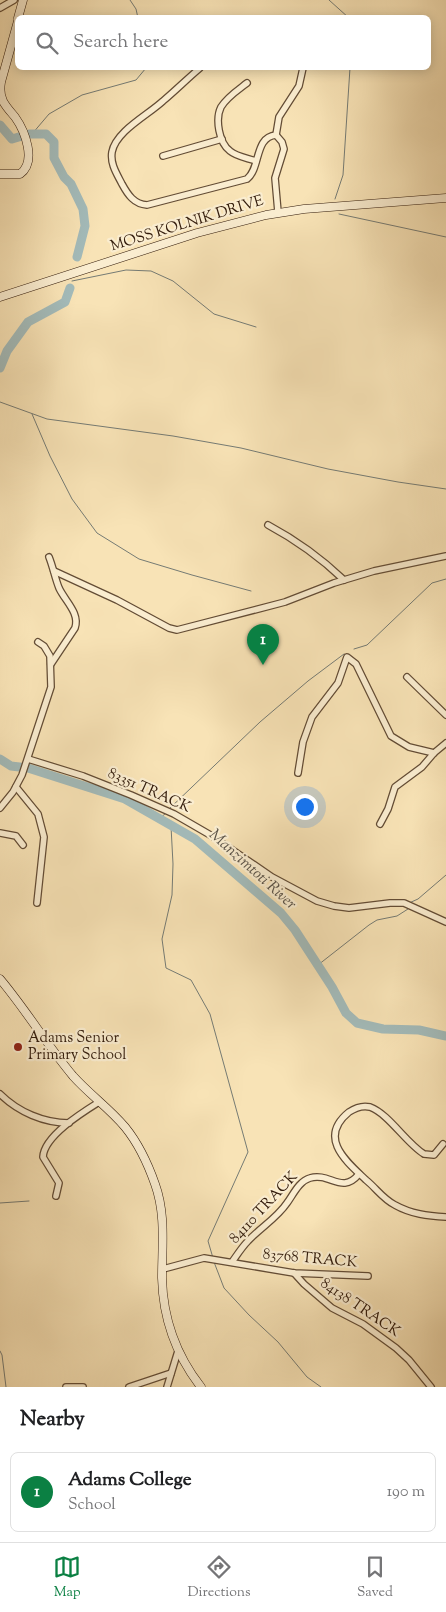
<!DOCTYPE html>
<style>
:root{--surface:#fff;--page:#f2f2f2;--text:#202124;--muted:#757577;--line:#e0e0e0;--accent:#0b8043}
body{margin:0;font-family:"Sorts Mill Goudy",serif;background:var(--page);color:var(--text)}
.you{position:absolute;left:304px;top:806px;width:18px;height:18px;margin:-12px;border:4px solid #fff;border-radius:50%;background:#1a73e8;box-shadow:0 0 0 8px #1a73e833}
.badge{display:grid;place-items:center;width:32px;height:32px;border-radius:50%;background:var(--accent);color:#fff;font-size:16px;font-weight:700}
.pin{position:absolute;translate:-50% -41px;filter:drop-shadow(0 1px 2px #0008)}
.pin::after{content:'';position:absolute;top:26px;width:18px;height:15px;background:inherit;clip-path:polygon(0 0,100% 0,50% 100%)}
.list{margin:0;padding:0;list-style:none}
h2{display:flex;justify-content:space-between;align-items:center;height:65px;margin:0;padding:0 20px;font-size:21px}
h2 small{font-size:16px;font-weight:400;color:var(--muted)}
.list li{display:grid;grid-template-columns:32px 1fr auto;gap:15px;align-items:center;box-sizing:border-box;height:80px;margin:0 10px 10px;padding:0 10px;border:1px solid var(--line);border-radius:8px}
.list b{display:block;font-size:19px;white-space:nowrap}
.list p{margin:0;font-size:16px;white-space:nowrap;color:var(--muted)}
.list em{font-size:16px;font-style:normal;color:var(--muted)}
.icon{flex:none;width:28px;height:28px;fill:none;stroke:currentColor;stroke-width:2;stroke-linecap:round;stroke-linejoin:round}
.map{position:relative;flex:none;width:446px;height:1387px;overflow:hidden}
.search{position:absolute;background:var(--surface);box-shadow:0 2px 12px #0003;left:15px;right:15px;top:15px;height:55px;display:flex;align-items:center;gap:12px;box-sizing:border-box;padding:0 18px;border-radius:8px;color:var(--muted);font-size:19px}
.sheet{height:155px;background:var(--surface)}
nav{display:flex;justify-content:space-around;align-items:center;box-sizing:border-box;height:70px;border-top:1px solid var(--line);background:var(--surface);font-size:14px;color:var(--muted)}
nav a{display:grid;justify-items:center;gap:2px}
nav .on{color:var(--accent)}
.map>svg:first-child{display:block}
</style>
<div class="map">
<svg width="446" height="1387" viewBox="0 0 446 1387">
<rect width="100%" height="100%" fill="#f8e3b6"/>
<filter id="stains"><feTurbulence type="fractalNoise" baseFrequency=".004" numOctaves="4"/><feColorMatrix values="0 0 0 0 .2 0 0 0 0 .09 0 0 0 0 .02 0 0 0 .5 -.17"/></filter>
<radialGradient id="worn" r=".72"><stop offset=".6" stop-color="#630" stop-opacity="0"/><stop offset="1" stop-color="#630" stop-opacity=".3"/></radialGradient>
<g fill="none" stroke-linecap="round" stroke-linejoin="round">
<!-- stream -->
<g stroke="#757b74" stroke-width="1">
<polyline points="130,0 136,9 138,18"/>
<polyline points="329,0 349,18"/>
<polyline points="32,134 49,114 82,95 136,80 146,68"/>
<polyline points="335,199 343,175 350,68"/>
<polyline points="339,214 446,237"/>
<polyline points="72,281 126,270 151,271 173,281 214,314 256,327"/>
<polyline points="0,402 47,419 173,436 241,448 328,469 398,482 446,489"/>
<polyline points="32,414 50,456 72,499 97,533 139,559 192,575 251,591"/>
<polyline points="354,649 367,645 432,583 446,579"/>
<polyline points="169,809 260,722 308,681 344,654"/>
<polyline points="159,819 166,813"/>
<polyline points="171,826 173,864 172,895 162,939 166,968 191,980 210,1014 248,1152 208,1241 213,1258"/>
<polyline points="409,903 418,899 446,875"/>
<polyline points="318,965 369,925 377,920 397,916 408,909"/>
<polyline points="0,1203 29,1201"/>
<polyline points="214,1262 224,1288 249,1315 278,1342 307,1377 321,1387"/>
<polyline points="0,1351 2,1355 6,1387"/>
</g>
<!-- river -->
<g stroke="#a3bbba" stroke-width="9">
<polyline points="0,125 12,139 29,134 46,134 54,142 54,158 64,177 71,184 83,209 85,226 77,257"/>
<polyline points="0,368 7,351 28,322 65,302 70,288"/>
<polyline points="0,759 11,766 28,768 125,799 195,839 281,913 295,930 332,987 346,1013 357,1023 383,1029 419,1030 446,1036"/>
</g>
<defs>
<g id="street">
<polyline points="0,8 14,0"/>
<path d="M200,68C187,79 175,91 163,101C148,115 116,131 112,152C110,164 117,174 122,184C128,195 134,204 147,205L247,179C261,168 254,137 276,135"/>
<path d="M247,83C238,90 227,97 221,107C215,119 219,143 230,151C237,157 248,158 256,161"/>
<polyline points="276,135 282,142 284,149 275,178 278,212"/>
<polyline points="276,135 279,117 299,86 303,68"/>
<polyline points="163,156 222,139"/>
<path d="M268,525C296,540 321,558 344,580"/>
<path d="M49,557C53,567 55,578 59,588C65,601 80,613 75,628L51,664"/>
<polyline points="54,571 117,600 169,628 177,630 285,602 334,583 374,571 446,556"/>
<polyline points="407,677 446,715"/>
<polyline points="28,759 83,776 131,795 174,814 212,836 272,877 317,901 334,906 349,908 390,903 404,903 446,922"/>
<polyline points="298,773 303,742 312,717 338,683 347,657 356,664 391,736 409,747 434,753"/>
<polyline points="16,787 38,814 44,837 37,903"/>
<polyline points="0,808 13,792 22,775 51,687 50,656 44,646 38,642"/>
<polyline points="380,824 388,809 395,787 422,767 434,753 446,743"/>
<polyline points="0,833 16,836 23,845"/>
<path d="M0,1094C18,1112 44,1123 69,1123"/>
<path d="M443,1144L434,1155L424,1154C406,1143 389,1114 370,1107C362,1105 355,1108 349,1112C317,1138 347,1162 366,1180C376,1188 383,1199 395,1205C411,1214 428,1216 446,1217"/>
<path d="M56,1196L59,1183L43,1157C44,1136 83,1112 99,1102"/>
<path d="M232,1262C237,1255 242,1247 248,1241C260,1228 277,1218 287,1203C293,1195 299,1181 310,1178C330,1172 342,1195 359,1174"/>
<polyline points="163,1269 204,1258 294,1273 368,1276"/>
<polyline points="294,1273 304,1284 332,1308 363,1324 396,1348 409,1360 431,1387"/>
<polyline points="66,1387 83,1387"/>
<polyline points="129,1387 171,1373"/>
<polyline points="167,1387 178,1351"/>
</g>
<g id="secondary">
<polyline points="18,18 23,0"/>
<path d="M0,174H20C37,162 25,131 15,117C11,112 6,107 3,101C0,95 0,88 1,82L18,21"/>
<polyline points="0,297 197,233 266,215 304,209 446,198"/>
<path d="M0,979C26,1010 47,1045 73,1076C89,1094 109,1108 125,1127C138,1143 148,1164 155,1184C166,1214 162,1246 162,1278C163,1319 176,1355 201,1387"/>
</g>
</defs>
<!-- street casing -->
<use href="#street" stroke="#634c35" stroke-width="8"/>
<!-- secondary casing -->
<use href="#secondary" stroke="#311a0a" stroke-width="9"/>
<!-- street -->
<use href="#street" stroke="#faedd0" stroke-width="5.5"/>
<!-- secondary -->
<use href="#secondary" stroke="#faedd0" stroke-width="8"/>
</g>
<!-- markers -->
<circle fill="#8f2418" stroke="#faedd0" stroke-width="2" cx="18" cy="1047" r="5"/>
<g text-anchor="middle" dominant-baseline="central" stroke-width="4.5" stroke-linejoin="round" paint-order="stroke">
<!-- street labels -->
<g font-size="15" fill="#311a0a" stroke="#faedd0">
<text transform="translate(187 224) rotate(-17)">MOSS KOLNIK DRIVE</text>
<text transform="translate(149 791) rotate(24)">83351 TRACK</text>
<text transform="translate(264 1208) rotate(-47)">84110 TRACK</text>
<text transform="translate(310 1259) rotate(5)">83768 TRACK</text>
<text transform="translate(360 1308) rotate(34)">84138 TRACK</text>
</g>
<!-- poi labels -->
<g font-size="15" fill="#311a0a" stroke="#faedd0" text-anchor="start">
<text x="28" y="1038">Adams Senior<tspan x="28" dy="17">Primary School</tspan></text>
</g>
<!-- water labels -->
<g font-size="16" font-style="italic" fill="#595248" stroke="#faedd0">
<text transform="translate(252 870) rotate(42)">Manzimtoti River</text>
</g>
</g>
<rect width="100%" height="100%" filter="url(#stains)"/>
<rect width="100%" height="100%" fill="url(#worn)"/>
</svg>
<div class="you"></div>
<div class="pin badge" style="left:263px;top:665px">1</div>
<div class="search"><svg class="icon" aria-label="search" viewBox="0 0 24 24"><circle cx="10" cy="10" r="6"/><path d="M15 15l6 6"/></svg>Search here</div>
</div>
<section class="sheet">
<h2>Nearby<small></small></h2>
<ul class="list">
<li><span class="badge">1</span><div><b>Adams College</b><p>School</p></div><em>190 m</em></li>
</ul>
</section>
<nav>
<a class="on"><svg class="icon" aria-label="map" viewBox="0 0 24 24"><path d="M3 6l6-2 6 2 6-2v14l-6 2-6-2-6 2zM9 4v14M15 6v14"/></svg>Map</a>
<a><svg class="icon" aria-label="directions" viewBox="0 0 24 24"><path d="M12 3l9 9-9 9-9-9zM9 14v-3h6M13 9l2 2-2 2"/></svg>Directions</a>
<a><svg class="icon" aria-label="saved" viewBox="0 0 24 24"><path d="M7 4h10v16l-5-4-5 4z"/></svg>Saved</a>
</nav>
